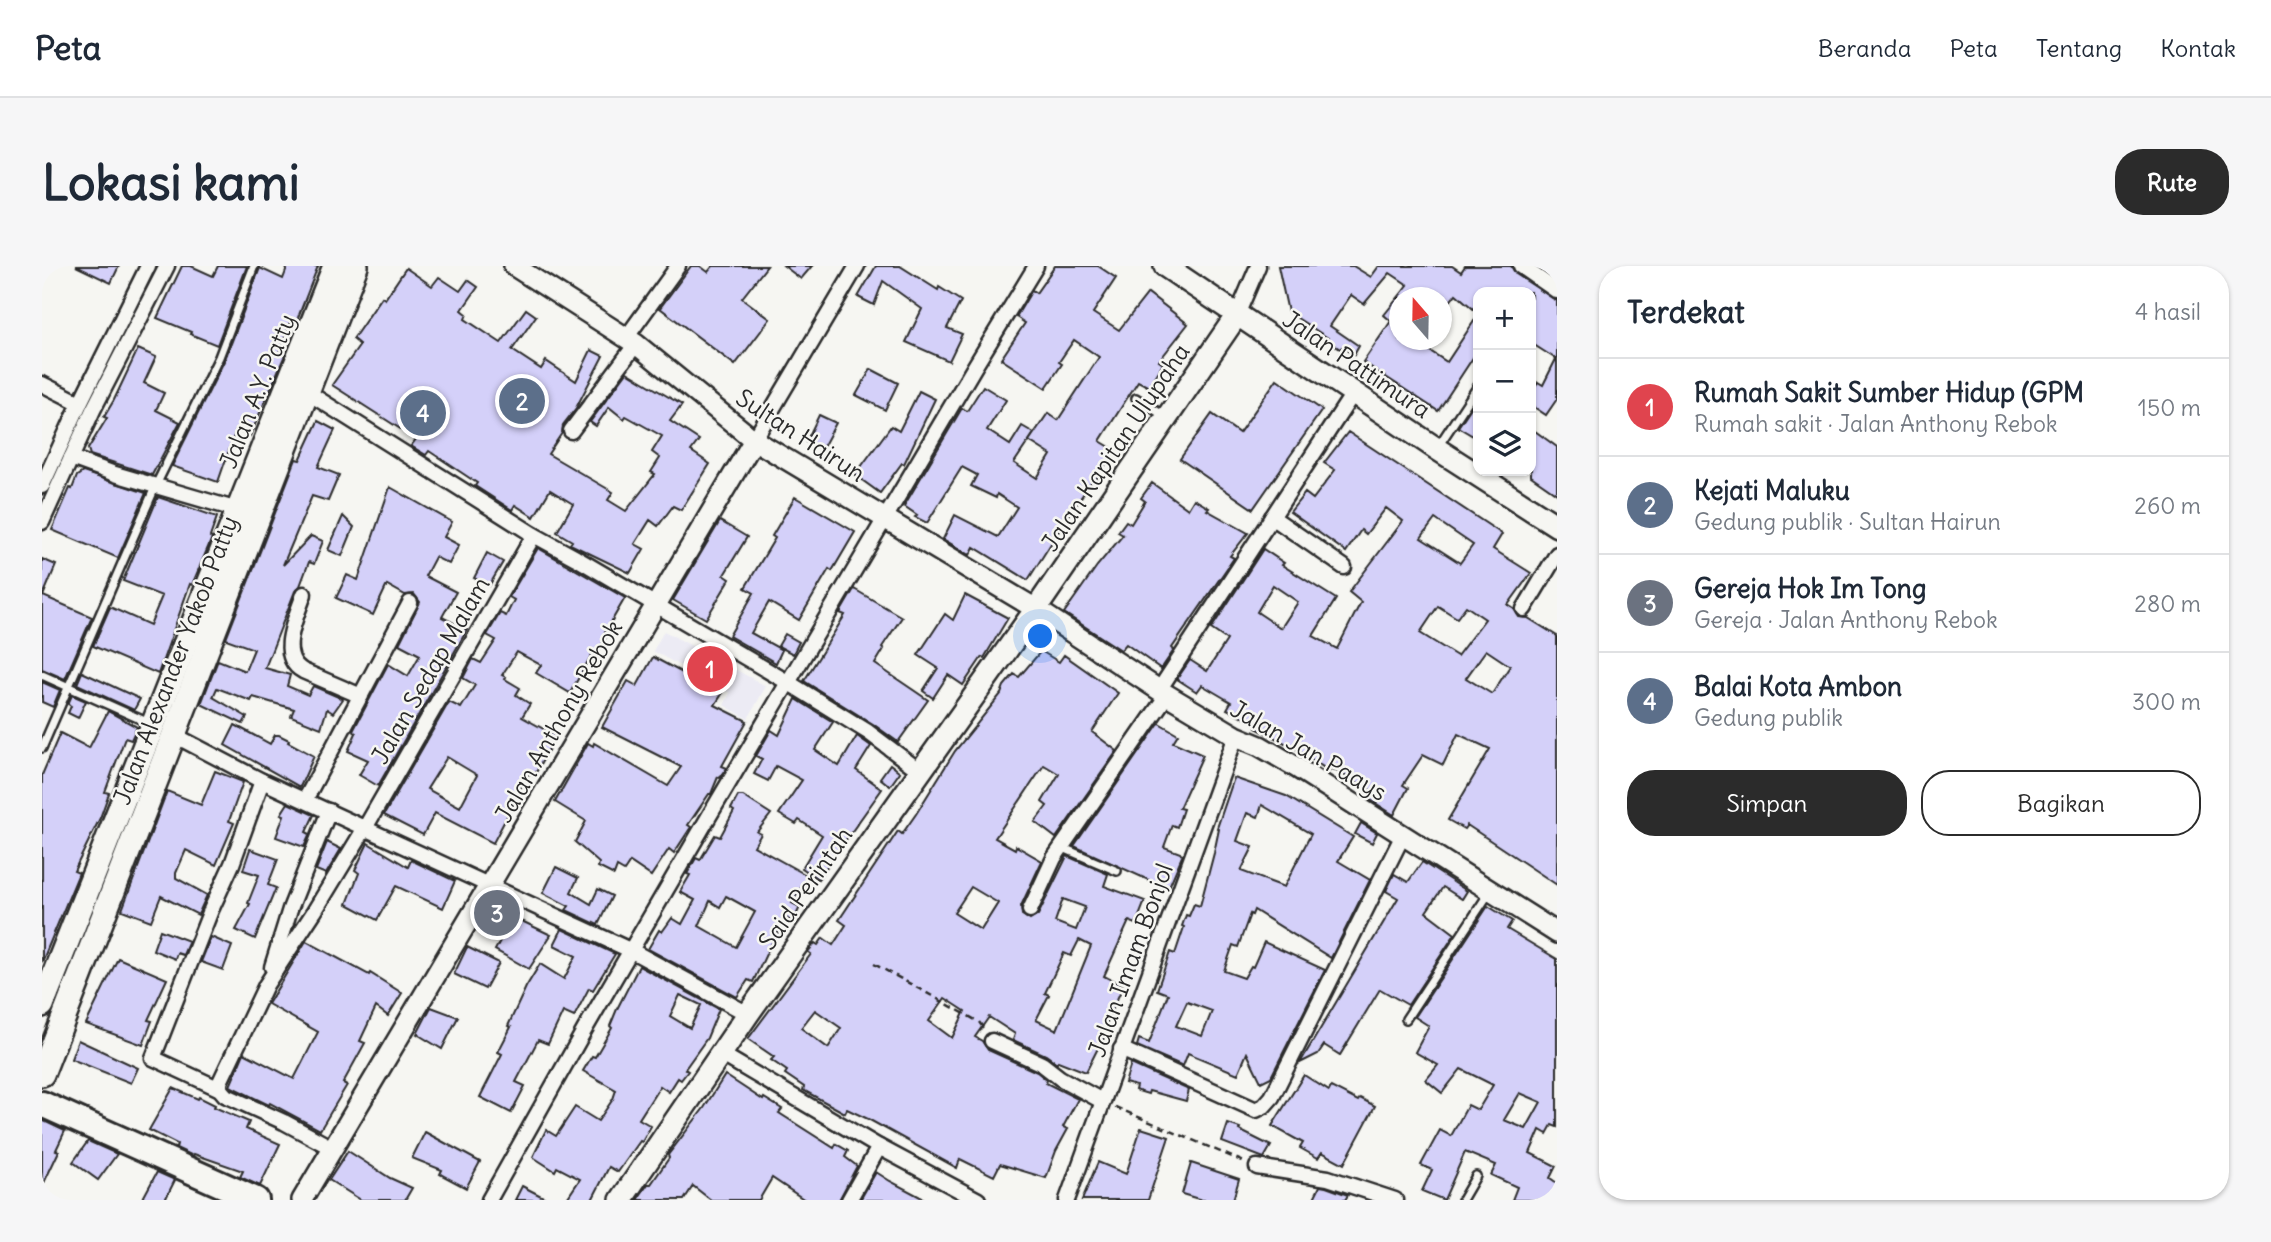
<!DOCTYPE html>
<html lang="id">
<meta charset="utf-8">
<style>
:root{--surface:#fff;--page:#f6f6f7;--text:#1f2937;--muted:#747a83;--line:#e0e1e3;--accent:#2b2b2b}
body{margin:0;font-family:Delius,sans-serif;background:var(--page);color:var(--text)}
.controls{position:absolute;right:21px;top:21px;display:grid;overflow:hidden;border-radius:14px;box-shadow:0 2px 5px #0004}
.controls button{width:63px;height:63px;display:grid;place-items:center;padding:0;border:0;border-bottom:2px solid var(--line);background:var(--surface);color:var(--text);font:35px sans-serif}
.compass{position:absolute;left:1347px;top:21px;width:63px;height:63px;border-radius:50%;background:var(--surface);box-shadow:0 2px 5px #0004;rotate:340deg}
.you{position:absolute;left:999px;top:371px;width:24px;height:24px;margin:-18px;border:5px solid #fff;border-radius:50%;background:#1a73e8;box-shadow:0 0 0 10px #1a73e833}
.badge{display:grid;place-items:center;width:46px;height:46px;border-radius:50%;background:var(--accent);color:#fff;font-size:23px;font-weight:700}
.pin{position:absolute;translate:-50% -50%;border:4px solid #fff;box-shadow:0 2px 7px #0006}
.list{margin:0;padding:0;list-style:none}
h2{display:flex;justify-content:space-between;align-items:center;height:91px;margin:0;padding:0 28px;font-size:30px}
h2 small{font-size:23px;font-weight:400;color:var(--muted)}
.list li{display:grid;grid-template-columns:46px 1fr auto;gap:21px;align-items:center;box-sizing:border-box;height:98px;padding:0 28px;border-top:2px solid var(--line)}
.list b{display:block;font-size:26px;white-space:nowrap}
.list p{margin:0;font-size:23px;white-space:nowrap;color:var(--muted)}
.list em{font-size:23px;font-style:normal;color:var(--muted)}
.actions{display:flex;gap:14px;padding:21px 28px}
.actions a{flex:1;padding:16px 0;border:2px solid var(--accent);border-radius:28px;text-align:center;font-size:24px;color:var(--accent)}
.actions .main{background:var(--accent);color:#fff}
.icon{flex:none;width:38px;height:38px;fill:none;stroke:currentColor;stroke-width:2;stroke-linecap:round;stroke-linejoin:round}
.map{position:relative;flex:none;width:1515px;height:934px;overflow:hidden;border-radius:28px}
header{display:flex;align-items:center;gap:42px;box-sizing:border-box;height:98px;padding:0 35px;background:var(--surface);border-bottom:2px solid var(--line)}
header strong{font-size:33px}
nav{display:flex;gap:38px;margin-inline-start:auto;font-size:24px}
.intro{display:flex;align-items:center;justify-content:space-between;box-sizing:border-box;height:168px;padding:0 42px}
h1{margin:0;font-size:49px}
.button{padding:18px 32px;border-radius:28px;background:var(--accent);color:#fff;font-size:24px;font-weight:700}
main{display:flex;gap:42px;padding:0 42px}
aside{flex:1;background:var(--surface);border-radius:28px;box-shadow:0 2px 5px #0004}
.map>svg:first-child{display:block}
</style>
<header>
<strong>Peta</strong>
<nav><a>Beranda</a><a>Peta</a><a>Tentang</a><a>Kontak</a></nav>
</header>
<div class="intro"><h1>Lokasi kami</h1><a class="button">Rute</a></div>
<main>
<div class="map">
<svg width="1515" height="934" viewBox="0 0 1515 934">
<rect width="100%" height="100%" fill="#f6f6f2"/>
<filter id="ink" filterUnits="userSpaceOnUse"><feTurbulence type="fractalNoise" baseFrequency=".0143" numOctaves="2"/><feDisplacementMap in="SourceGraphic" scale="14" xChannelSelector="R" yChannelSelector="G"/><feConvolveMatrix kernelMatrix="1 2 1 2 8 2 1 2 1" color-interpolation-filters="sRGB"/></filter>
<g filter="url(#ink)">
<!-- built -->
<polygon fill="#ecebf4" points="622,365 724,420 706,453 682,439 688,427 611,385"/>
<!-- building -->
<g fill="#d4d0f9" stroke="#2b2b2b" stroke-width="2" fill-rule="evenodd">
<polygon points="34,0 77,0 69,17"/>
<polygon points="140,0 149,0 171,10 176,0 205,0 175,79 148,68 149,66 115,52"/>
<polygon points="246,0 276,0 253,59 248,57 237,87 243,89 208,170 194,164 176,216 130,200 183,93 218,2 241,13"/>
<polygon points="649,0 658,0 666,6 671,0 725,0 700,32 728,53 693,99 618,42"/>
<polygon points="742,0 770,0 759,13"/>
<polygon points="834,0 858,0 896,24 897,21 919,35 905,62 920,68 907,95 864,76 880,43 841,15 832,39 816,31"/>
<polygon points="1013,0 1056,0 1074,12 1051,47 1077,64 1106,27 1146,58 1117,95 1121,98 1107,121 1096,115 1058,175 1073,184 1052,216 1050,215 1027,249 986,314 932,281 928,289 901,273 913,249 956,271 975,241 955,228 954,232 929,220 935,209 920,201 885,257 873,251 875,249 862,240 920,142 925,145 941,120 964,134 945,164 968,179 980,160 992,167 972,197 995,212 1009,189 987,175 1006,147 1016,154 1057,91 1032,74 1017,96 1020,98 1004,122 959,93 983,57 974,51 990,24 994,27"/>
<polygon points="1236,0 1311,0 1329,11 1337,0 1410,0 1419,6 1423,0 1469,0 1474,8 1515,35 1515,133 1504,149 1489,139 1489,126 1496,116 1501,119 1514,93 1489,77 1489,26 1436,26 1436,47 1414,28 1399,47 1399,32 1357,32 1357,74 1371,74 1405,96 1436,49 1436,84 1396,145 1321,96 1349,55 1342,49 1366,19 1348,7 1322,38 1309,29 1288,60 1317,80 1312,89 1300,81 1298,83 1285,74 1286,72 1246,46"/>
<polygon points="364,2 390,20 397,11 418,25 426,14 436,21 420,44 425,48 423,53 459,77 484,43 494,50 470,84 499,103 504,95 534,115 549,84 561,90 534,142 521,159 520,167 506,188 571,226 566,234 584,245 613,208 609,206 618,192 610,186 620,170 584,150 582,153 567,141 554,160 548,156 585,106 640,139 628,155 657,174 649,185 668,198 639,244 631,240 616,260 608,254 593,278 602,283 588,307 528,278 530,275 515,266 531,238 508,224 492,251 473,239 470,244 433,220 435,217 387,185 384,189 369,180 374,173 290,119 318,79 311,73 340,31 343,33"/>
<polygon points="96,83 114,91 102,117 122,127 114,144 138,156 110,209 48,189 46,183 65,152 62,151 72,134"/>
<polygon points="829,103 856,117 843,144 814,129"/>
<polygon points="1235,113 1280,144 1211,243 1138,193 1170,148 1197,167"/>
<polygon points="877,125 893,133 862,198 860,197 838,227 813,209 849,160 857,165"/>
<polygon points="1436,131 1436,173 1416,161"/>
<polygon points="777,149 794,157 780,183 764,176"/>
<polygon points="276,155 293,164 276,201 297,209 286,235 270,230 241,299 269,270 281,275 272,298 267,296 258,320 253,325 223,402 248,409 245,420 266,429 271,420 301,433 291,447 285,443 279,462 249,450 252,443 211,431 209,435 175,422 171,431 205,451 201,458 159,438 176,394 203,405 212,383 184,373 254,193 258,194"/>
<polygon points="1493,165 1515,181 1515,228 1489,210 1489,172"/>
<path d="M1306,166L1460,268L1451,283L1489,307L1466,339L1472,343L1477,351L1486,352L1515,370V619L1425,559L1422,563L1406,554L1448,483L1416,468L1401,499L1381,489L1361,519L1366,522L1352,549L1324,531L1328,524L1289,502L1287,505L1253,482L1214,462L1216,458L1185,443L1189,436L1160,419L1155,426L1135,413L1148,394L1165,405L1185,374L1169,363L1221,283L1242,297L1240,299L1294,333L1271,370L1295,383L1319,336L1307,326L1361,255L1344,242L1324,268L1319,264L1304,286L1248,246L1263,227L1271,233L1293,204L1282,197ZM1393,253L1431,279L1418,297L1379,272ZM1231,319L1256,336L1239,362L1215,346ZM1396,340L1415,352L1424,340L1443,353L1415,390L1378,367ZM1444,384L1468,400L1450,428L1424,412Z"/>
<polygon points="41,206 104,227 76,292 10,264 28,222 30,223 35,210"/>
<polygon points="1110,217 1146,243 1152,233 1167,242 1165,244 1206,267 1188,290 1192,292 1130,382 1132,384 1119,403 1084,378 1079,384 1022,347 1055,300 1081,269 1076,266 1084,255 1089,258 1103,235 1099,232"/>
<polygon points="348,221 410,256 402,271 417,279 407,298 393,291 383,310 414,326 400,351 425,364 336,520 317,509 326,494 306,485 314,467 311,465 346,398 366,410 378,389 357,378 378,336 372,328 363,329 345,319 331,349 294,332 305,309 316,314"/>
<polygon points="116,231 175,251 168,271 170,272 150,319 148,318 116,408 51,380 68,341 108,359 120,330 81,315"/>
<polygon points="753,231 813,266 790,305 787,303 757,354 727,336 709,367 740,384 734,397 687,370 712,327 703,322 733,272 730,270"/>
<polygon points="301,250 312,261 300,290 286,284"/>
<polygon points="678,255 705,271 682,309 688,313 664,353 631,334"/>
<path d="M496,282L583,332L561,370L564,371L553,392L549,390L528,427L494,407L499,399L475,386L460,409L464,411L463,413L478,422L474,429L488,438L480,451L514,470L492,510L487,507L469,538L471,539L451,577L393,547L381,569L342,549L407,436L419,442L433,419L421,412L431,393L439,397L454,374L445,369L458,347L464,350L472,334L467,331ZM405,491L435,509L418,541L385,523Z"/>
<polygon points="445,287 461,296 447,320 432,312"/>
<polygon points="0,293 14,299 1,330 50,351 23,413 0,403"/>
<polygon points="812,323 860,351 840,381 842,383 833,398 886,434 856,476 831,458 762,415 803,349 798,347"/>
<polygon points="923,329 966,352 942,392 940,391 921,419 906,409 891,432 881,425 896,402 876,389 903,348 911,354"/>
<polygon points="743,368 757,376 751,388 736,380"/>
<path d="M999,385L1017,396L1022,389L1076,427L1050,466L1075,485L1014,572L993,556L1005,540L1000,536L1017,508L1002,499L953,572L973,583L974,580L1000,595L979,640L980,649L988,654L996,649L1025,590L1066,608L1062,620L1103,635L1094,658L1087,655L1062,710L1081,720L1060,767L1063,768L1059,781L1057,780L1044,806L1016,795L1015,797L1004,789L971,774L973,768L947,751L933,771L940,775L946,784L995,806L1005,814L1004,817L1036,833L1021,861L1026,863L1014,885L1004,912L958,898L952,910L918,893L915,902L826,853L805,843L803,847L761,824L762,821L743,808L745,805L729,794L732,791L706,773L769,688L766,686L773,677L776,679L781,672L791,679L804,659L797,654L856,565L860,568L874,548L913,485L959,428L962,420L972,408L977,411ZM929,621L956,637L939,664L912,647ZM1021,633L1043,641L1034,664L1013,656ZM1037,674L1049,680L1015,764L994,754L1007,729L1003,727L1022,687L1029,690ZM903,732L923,745L910,772L887,755ZM773,744L799,762L786,782L759,762Z"/>
<polygon points="611,391 680,428 673,439 705,455 680,500 685,502 678,512 676,511 669,528 667,528 646,559 649,561 632,587 627,583 609,610 588,596 582,605 575,601 572,609 556,601 557,597 533,576 544,555 513,536 546,477 551,480 552,477 626,520 639,501 560,461 586,415 595,420"/>
<polygon points="40,406 98,433 92,444 35,418"/>
<polygon points="0,416 18,424 11,441 0,436"/>
<polygon points="30,429 44,435 36,452 26,447 29,440 26,438"/>
<polygon points="754,433 791,456 773,484 797,500 815,470 829,480 814,504 840,523 776,613 760,602 780,569 757,554 754,558 737,548 760,514 734,500 726,515 712,508 720,493 714,490 729,464 737,469"/>
<polygon points="66,445 95,461 89,474 83,472 63,526 67,527 58,552 32,605 37,607 0,696 0,509 18,467 47,482"/>
<polygon points="1117,457 1136,468 1131,476 1161,489 1137,542 1141,543 1135,561 1130,559 1122,581 1141,588 1126,623 1032,580"/>
<polygon points="193,459 228,478 233,469 237,469 247,474 246,476 272,490 258,521 183,479"/>
<polygon points="848,498 858,506 848,520 838,512"/>
<polygon points="173,505 201,516 187,555 192,557 174,599 144,584 134,607 134,612 165,629 156,649 119,630 109,655 80,644 125,525 159,539"/>
<path d="M1192,512L1244,530L1311,571L1296,595L1328,614L1289,692L1212,644L1210,649L1208,648L1196,681L1191,679L1182,705L1202,712L1209,700L1211,701L1222,676L1283,704L1229,811L1219,816L1205,787L1196,808L1146,787L1141,800L1095,780L1097,773L1107,777L1126,728L1115,724L1128,686L1133,688L1142,661L1140,660L1144,649L1147,650L1152,638L1158,640L1172,587L1177,563L1175,562ZM1220,539L1269,568L1242,621L1199,605L1211,581L1195,575L1205,547L1216,551ZM1145,736L1170,745L1160,770L1134,760Z"/>
<path d="M696,530H701L729,548L715,566L719,568L712,580L766,610L750,637L758,641L751,656L744,652L725,686L711,716L706,714L695,731L606,683L617,664L620,666L630,652L640,658L653,634L638,626L648,609L645,608L654,592L658,594L673,569L678,571L692,545L689,543ZM684,630L713,646L694,681L657,660L668,635L678,641Z"/>
<polygon points="246,537 272,549 264,566 268,568 262,581 234,571 242,549 239,548"/>
<polygon points="1319,557 1335,567 1330,577 1313,568"/>
<polygon points="285,576 299,583 284,608 274,604"/>
<polygon points="326,577 366,601 369,594 413,615 401,642 354,620 335,654 305,638 317,607 313,604"/>
<polygon points="208,583 236,593 226,619 234,622 213,673 194,664 208,638 206,637 217,609 201,604"/>
<polygon points="1380,596 1425,625 1420,633 1401,621 1384,646 1413,668 1366,739 1338,723 1298,789 1282,779 1276,788 1258,797 1356,632 1344,625 1352,608 1366,616"/>
<polygon points="514,601 536,612 529,626 549,638 556,623 570,630 556,659 524,644 527,640 501,627"/>
<polygon points="453,634 469,642 465,648 509,669 487,703 453,684 464,664 442,652"/>
<path d="M1446,640L1470,655L1465,663L1515,693V861L1510,859L1505,868L1498,864L1488,887L1514,900L1508,912L1515,917V934H1470L1475,921L1449,909L1454,899L1423,886L1402,934L1380,925L1390,904L1379,899L1398,864L1409,870L1426,839L1436,844L1451,819L1419,803L1400,827L1384,814L1396,799L1373,786L1387,760L1373,751ZM1478,827L1499,836L1484,863L1462,854Z"/>
<polygon points="520,663 573,688 551,724 547,722 532,751 521,746 506,778 496,774 474,816 483,820 469,847 438,831 460,788 456,786 469,761 466,760 484,721 498,698 522,713 534,690 512,679"/>
<polygon points="118,664 147,675 141,689 135,687 133,693 111,684"/>
<polygon points="169,671 190,680 181,704 159,696"/>
<polygon points="264,675 327,709 328,707 360,727 346,750 334,741 318,775 323,777 301,817 305,819 278,864 228,837 227,839 188,820 202,787 252,813 276,766 226,738"/>
<polygon points="425,681 457,697 443,723 412,708"/>
<polygon points="76,692 125,713 106,754 110,755 101,779 44,758"/>
<path d="M597,700L677,743L665,772L643,803L646,805L639,814L636,812L627,826L618,820L597,853L609,860L600,876L598,875L576,906L567,901L550,934H524L538,913L515,901L513,905L491,891L504,864L514,870L533,841L556,855L571,833L574,824L541,805L550,790L553,791L570,762L568,760L575,743ZM638,729L659,739L648,762L628,750Z"/>
<polygon points="389,741 416,751 400,783 375,768"/>
<polygon points="36,774 96,802 89,817 29,793"/>
<polygon points="1089,798 1147,824 1144,835 1107,825 1106,828 1093,824 1094,820 1083,817"/>
<polygon points="683,809 721,834 722,832 740,843 737,847 792,882 794,878 806,885 803,891 815,900 797,934 763,934 730,912 717,934 669,934 651,920 642,934 595,934 606,918 609,918 627,892 626,889 662,842"/>
<polygon points="1262,809 1287,825 1289,821 1316,835 1318,832 1333,840 1302,898 1280,886 1276,892 1258,882 1261,877 1230,860"/>
<polygon points="131,822 156,833 157,831 173,839 172,841 207,856 204,863 238,878 218,920 198,911 201,905 152,888 151,890 134,882 135,878 107,864"/>
<polygon points="0,854 23,865 14,884 17,885 0,921"/>
<polygon points="1186,858 1198,862 1197,864 1229,880 1222,892 1180,876"/>
<polygon points="1099,862 1127,871 1106,934 1040,934 1056,896 1084,908"/>
<polygon points="383,866 438,896 424,922 398,908 400,904 370,892"/>
<polygon points="46,875 75,888 56,914 31,896"/>
<polygon points="306,885 348,912 370,922 363,934 319,934 287,914"/>
<polygon points="1149,897 1197,913 1191,934 1160,934 1140,928"/>
<polygon points="115,906 133,914 123,934 100,934"/>
<polygon points="834,906 848,915 884,934 818,934"/>
<polygon points="480,920 507,934 473,934"/>
<polygon points="1278,920 1284,921 1306,929 1303,934 1271,934"/>
</g>
<g fill="none" stroke-linecap="round" stroke-linejoin="round">
<defs>
<g id="service">
<polyline points="1094,132 1124,151"/>
<polyline points="1395,182 1436,120"/>
<polyline points="0,409 107,457"/>
<polyline points="0,482 114,219 177,91 212,0"/>
<polyline points="1019,581 1075,605"/>
<polyline points="1364,753 1447,627"/>
<polyline points="1420,934 1434,910"/>
</g>
<g id="minor">
<polyline points="1479,0 1515,25"/>
<polyline points="1195,49 1216,0"/>
<polyline points="584,72 636,0"/>
<polyline points="0,118 38,137"/>
<polyline points="265,126 492,269 534,292 747,417 826,466 878,505"/>
<polyline points="529,165 594,78"/>
<polyline points="712,174 815,0"/>
<polyline points="29,192 73,208 196,244"/>
<polyline points="0,220 38,137 106,0"/>
<polyline points="1230,251 1302,301"/>
<polyline points="0,256 51,144 125,0"/>
<path d="M262,328C255,350 234,390 261,405L319,430"/>
<polyline points="1482,343 1515,288"/>
<polyline points="1117,424 1312,126"/>
<polyline points="132,469 220,515 590,685 706,748"/>
<polyline points="220,515 190,598 169,644 111,792 178,823 183,829 242,856 290,882"/>
<polyline points="263,534 368,337"/>
<polyline points="988,644 1012,592 1125,429"/>
<polyline points="230,701 248,643 287,545"/>
<polyline points="950,775 1000,798 1018,812 1060,835"/>
<polyline points="1079,783 1214,844 1222,840 1230,831 1361,569"/>
<polyline points="679,788 837,881 936,934"/>
<polyline points="178,823 178,816 224,719 272,646 323,562 492,269"/>
<polyline points="1215,901 1286,912 1353,934"/>
<polyline points="447,934 543,763 666,552 933,100 994,0"/>
<polyline points="807,934 837,881"/>
<polyline points="1025,934 1194,470"/>
</g>
<g id="tertiary">
<polyline points="472,0 594,78 712,174 994,343 1117,424 1194,470 1218,480 1249,498 1515,667"/>
<polyline points="260,934 712,174"/>
</g>
<g id="secondary">
<polyline points="1123,0 1395,183 1515,260"/>
<polyline points="579,934 706,748 994,343 1195,49"/>
</g>
<g id="primary">
<polyline points="0,739 293,0"/>
<polyline points="0,808 314,0"/>
</g>
<polyline id="trunk" points="0,838 214,934"/>
</defs>
<!-- service casing -->
<use href="#service" stroke="#2b2b2b" stroke-width="12"/>
<!-- minor casing -->
<use href="#minor" stroke="#2b2b2b" stroke-width="19"/>
<!-- tertiary casing -->
<use href="#tertiary" stroke="#2b2b2b" stroke-width="24"/>
<!-- secondary casing -->
<use href="#secondary" stroke="#2b2b2b" stroke-width="26"/>
<!-- primary casing -->
<use href="#primary" stroke="#2b2b2b" stroke-width="28"/>
<!-- trunk casing -->
<use href="#trunk" stroke="#2b2b2b" stroke-width="30"/>
<!-- path -->
<g stroke="#2b2b2b" stroke-width="2.5" stroke-dasharray="7 5" stroke-linecap="butt">
<polyline points="832,698 923,748 937,756 942,763"/>
<polyline points="1073,841 1202,896"/>
</g>
<!-- service -->
<use href="#service" stroke="#f6f6f2" stroke-width="7"/>
<!-- minor -->
<use href="#minor" stroke="#f6f6f2" stroke-width="14"/>
<!-- tertiary -->
<use href="#tertiary" stroke="#f6f6f2" stroke-width="19"/>
<!-- secondary -->
<use href="#secondary" stroke="#f6f6f2" stroke-width="21"/>
<!-- primary -->
<use href="#primary" stroke="#f6f6f2" stroke-width="23"/>
<!-- trunk -->
<use href="#trunk" stroke="#f6f6f2" stroke-width="24"/>
</g>
</g>
<g text-anchor="middle" dominant-baseline="central" stroke-width="5" stroke-linejoin="round" paint-order="stroke">
<!-- street labels -->
<g font-size="24" fill="#2b2b2b" stroke="#f6f6f2">
<text transform="translate(1315 98) rotate(34)">Jalan Pattimura</text>
<text transform="translate(215 125) rotate(-68)">Jalan A.Y. Patty</text>
<text transform="translate(759 169) rotate(33)">Sultan Hairun</text>
<text transform="translate(1073 181) rotate(-56)">Jalan Kapitan Ulupaha</text>
<text transform="translate(133 394) rotate(-69)">Jalan Alexander Yakob Patty</text>
<text transform="translate(388 404) rotate(-60)">Jalan Sedap Malam</text>
<text transform="translate(516 455) rotate(-60)">Jalan Anthony Rebok</text>
<text transform="translate(1267 484) rotate(30)">Jalan Jan Paays</text>
<text transform="translate(763 622) rotate(-55)">Said Perintah</text>
<text transform="translate(1088 694) rotate(-70)">Jalan Imam Bonjol</text>
</g>
</g>
</svg>
<div class="controls">
<button>+</button>
<button>−</button>
<button><svg class="icon" aria-label="layers" viewBox="0 0 24 24"><path d="M12 4l9 5-9 5-9-5zM3 14l9 5 9-5"/></svg></button>
</div>
<svg class="compass" viewBox="-18 -18 36 36"><path d="M0-13l5 13h-10z" fill="#e53935"/><path d="M0 13l5-13h-10z" fill="#747a83"/></svg>
<div class="you"></div>
<div class="pin badge" style="left:668px;top:403px;background:#e0444e">1</div>
<div class="pin badge" style="left:480px;top:135px;background:#5c6f8a">2</div>
<div class="pin badge" style="left:455px;top:647px;background:#6b7280">3</div>
<div class="pin badge" style="left:381px;top:147px;background:#5c6f8a">4</div>
</div>
<aside>
<h2>Terdekat<small>4 hasil</small></h2>
<ul class="list">
<li><span class="badge" style="background:#e0444e">1</span><div><b>Rumah Sakit Sumber Hidup (GPM</b><p>Rumah sakit · Jalan Anthony Rebok</p></div><em>150 m</em></li>
<li><span class="badge" style="background:#5c6f8a">2</span><div><b>Kejati Maluku</b><p>Gedung publik · Sultan Hairun</p></div><em>260 m</em></li>
<li><span class="badge" style="background:#6b7280">3</span><div><b>Gereja Hok Im Tong</b><p>Gereja · Jalan Anthony Rebok</p></div><em>280 m</em></li>
<li><span class="badge" style="background:#5c6f8a">4</span><div><b>Balai Kota Ambon</b><p>Gedung publik</p></div><em>300 m</em></li>
</ul>
<div class="actions"><a class="main">Simpan</a><a>Bagikan</a></div>
</aside>
</main>
